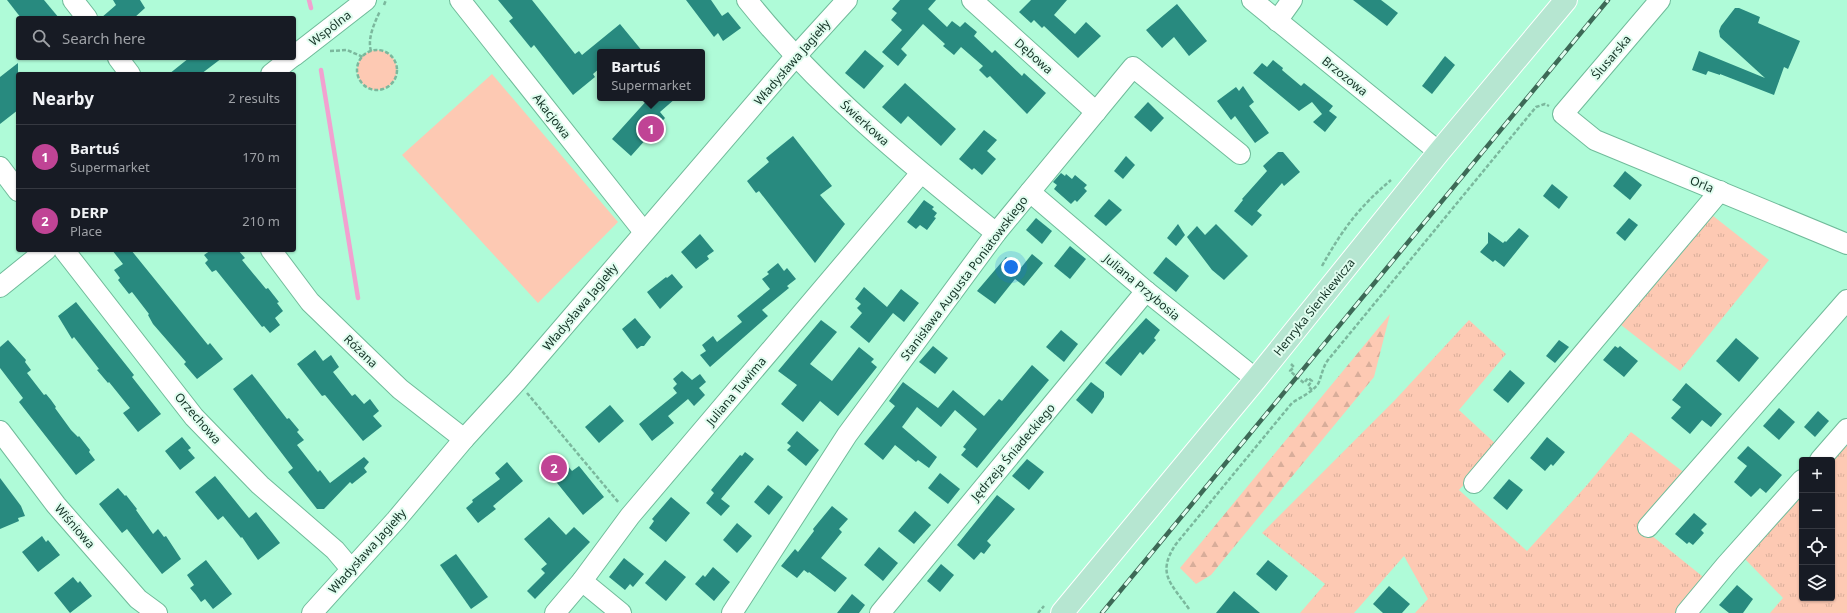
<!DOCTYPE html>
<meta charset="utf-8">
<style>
:root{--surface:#171b24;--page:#20242c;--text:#f1f3f6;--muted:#9ea1a6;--line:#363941;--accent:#c04495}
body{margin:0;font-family:"Noto Sans",sans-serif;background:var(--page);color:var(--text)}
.controls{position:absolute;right:12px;bottom:12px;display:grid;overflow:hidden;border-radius:4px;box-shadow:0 1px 3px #0004}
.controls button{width:36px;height:36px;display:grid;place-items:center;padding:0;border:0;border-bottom:1px solid var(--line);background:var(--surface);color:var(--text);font:20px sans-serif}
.you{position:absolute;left:1011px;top:267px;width:14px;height:14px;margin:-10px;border:3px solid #fff;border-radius:50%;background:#1a73e8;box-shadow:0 0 0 6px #1a73e833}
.badge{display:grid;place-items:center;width:26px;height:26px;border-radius:50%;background:var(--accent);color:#fff;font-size:13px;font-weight:700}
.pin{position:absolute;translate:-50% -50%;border:2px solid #fff;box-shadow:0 1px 4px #0006}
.popup{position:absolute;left:597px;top:49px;width:108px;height:52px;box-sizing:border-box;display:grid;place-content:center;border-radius:4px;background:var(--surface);filter:drop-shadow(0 1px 3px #0005);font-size:13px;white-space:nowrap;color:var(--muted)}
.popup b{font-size:15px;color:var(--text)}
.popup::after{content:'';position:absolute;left:50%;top:100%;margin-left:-8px;border:8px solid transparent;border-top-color:var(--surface)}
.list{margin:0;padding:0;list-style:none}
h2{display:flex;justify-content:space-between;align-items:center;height:52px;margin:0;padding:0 16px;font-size:17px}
h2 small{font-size:13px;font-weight:400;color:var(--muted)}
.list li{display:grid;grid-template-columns:26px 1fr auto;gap:12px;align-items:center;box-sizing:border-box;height:64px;padding:0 16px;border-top:1px solid var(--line)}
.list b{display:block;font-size:15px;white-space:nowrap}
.list p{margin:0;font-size:13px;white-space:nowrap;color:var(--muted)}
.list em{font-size:13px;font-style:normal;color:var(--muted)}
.icon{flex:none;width:22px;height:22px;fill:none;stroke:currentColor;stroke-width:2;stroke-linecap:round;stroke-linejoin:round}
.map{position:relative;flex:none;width:1847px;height:613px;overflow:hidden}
.search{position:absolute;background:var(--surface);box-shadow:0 1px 3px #0004;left:16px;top:16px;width:280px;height:44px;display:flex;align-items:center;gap:10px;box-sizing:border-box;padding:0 14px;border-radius:4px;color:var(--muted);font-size:15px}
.panel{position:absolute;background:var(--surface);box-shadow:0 1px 3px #0004;left:16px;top:72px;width:280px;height:180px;border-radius:4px}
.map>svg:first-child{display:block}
</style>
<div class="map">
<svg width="1847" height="613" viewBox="0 0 1847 613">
<defs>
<pattern id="grass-tufts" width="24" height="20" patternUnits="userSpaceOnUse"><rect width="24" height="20" fill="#fdc9b3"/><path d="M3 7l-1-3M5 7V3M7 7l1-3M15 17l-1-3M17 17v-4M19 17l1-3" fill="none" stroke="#d8ad9a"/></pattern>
<pattern id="forest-firs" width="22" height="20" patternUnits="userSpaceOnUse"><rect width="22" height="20" fill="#fdc9b3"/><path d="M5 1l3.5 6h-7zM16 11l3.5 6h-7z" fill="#d8ad9a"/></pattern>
</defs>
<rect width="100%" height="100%" fill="#affbd8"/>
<!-- grass -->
<g fill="url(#grass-tufts)">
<polygon points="1698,204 1769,260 1680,371 1607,314"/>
<polygon points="1469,320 1506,354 1459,410 1499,447 1459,490 1527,551 1587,485 1631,432 1686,474 1651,535 1707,580 1678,613 1415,613 1428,599 1404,556 1354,613 1300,613 1325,584 1262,533 1395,400"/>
<polygon points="1847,440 1847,613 1770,613 1783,598 1745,559 1802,493 1802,598 1832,598 1832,460"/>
</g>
<!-- forest -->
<polygon fill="url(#forest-firs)" points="1390,314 1374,377 1211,575 1196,584 1180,568"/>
<!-- park -->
<g fill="#fdc9b3">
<circle cx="377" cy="70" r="20"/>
<polygon points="492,74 618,222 538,303 402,155"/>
</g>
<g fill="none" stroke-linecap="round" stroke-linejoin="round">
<!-- stream -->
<g stroke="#f2a1d0" stroke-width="4.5">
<polyline points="309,0 311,8"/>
<polyline points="321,70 358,298"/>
</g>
</g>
<!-- building -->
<g fill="#288a7f">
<polygon points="7,0 44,0 59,18 21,18"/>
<polygon points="113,0 140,0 145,8 134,18 101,18 116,5"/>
<polygon points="498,0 532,0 575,54 579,51 582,55 620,24 643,52 600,52 600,68 593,74 595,77 573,95 534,45 531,48 509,21 513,18"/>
<polygon points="686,0 711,0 722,16 728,12 741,28 723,41 718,33 714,37"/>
<polygon points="900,0 936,0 928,9 947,27 952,21 960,27 965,22 977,32 974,36 992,53 995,50 1022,76 1024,73 1046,93 1027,114 990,76 987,78 979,70 983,66 961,47 954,55 943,46 945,44 923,24 901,49 907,55 898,66 882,52 902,30 891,20 897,13 892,9"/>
<polygon points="1031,0 1067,0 1054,15 1075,34 1086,22 1101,36 1078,58 1044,26 1042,28 1034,20 1031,23 1019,12"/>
<polygon points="1353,0 1381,0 1398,13 1387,26"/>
<polygon points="1177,4 1207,41 1189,56 1174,37 1162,48 1146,30"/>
<polygon points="1735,8 1739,8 1760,17 1758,23 1800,41 1788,69 1784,67 1774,95 1720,74 1720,75 1708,71 1706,75 1692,70 1699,51 1765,78 1720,37 1719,31 1721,26"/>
<polygon points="865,50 884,66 864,89 845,73"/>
<polygon points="1445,56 1455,65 1432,94 1422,86"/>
<polygon points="189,58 222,58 201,74 169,74"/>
<polygon points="1273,60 1283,68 1282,70 1301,86 1304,83 1333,106 1329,111 1337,117 1325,132 1313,122 1322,114 1312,102 1299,111 1253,73 1262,63 1267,67"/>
<polygon points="18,63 18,110 0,124 0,77"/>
<polygon points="905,83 956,129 941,146 908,116 901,124 882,107"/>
<polygon points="1243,86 1254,102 1249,106 1269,133 1255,143 1235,116 1231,120 1217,101 1236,87 1239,91"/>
<polygon points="649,98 676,98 660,112 665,118 631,156 612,139"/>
<polygon points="1148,102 1164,118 1151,132 1134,117"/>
<polygon points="984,130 997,140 987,151 996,159 982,175 974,168 972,170 959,159"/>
<polygon points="793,136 832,186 820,195 845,224 815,263 759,191 756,193 747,181 769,162 766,158"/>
<polygon points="1278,152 1283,152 1300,172 1284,186 1282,183 1257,211 1262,215 1252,226 1234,211 1243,200 1242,199 1267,171 1263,166"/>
<polygon points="1126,156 1135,165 1123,179 1114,171"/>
<polygon points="1625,171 1642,185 1630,200 1613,186"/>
<polygon points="1061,173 1065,176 1066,174 1072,179 1075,175 1087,185 1084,188 1087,191 1077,202 1075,200 1071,204 1054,189 1057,185 1053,182"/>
<polygon points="1552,184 1568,197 1559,209 1543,196"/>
<polygon points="1109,199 1122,210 1106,226 1094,216"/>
<polygon points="924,200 934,207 932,209 937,213 934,217 936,218 927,230 920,225 916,229 907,222"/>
<polygon points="1036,218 1052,231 1042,244 1026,230"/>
<polygon points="1629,218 1638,225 1625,241 1616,233"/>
<polygon points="1178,224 1185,235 1176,246 1167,238"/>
<polygon points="1216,224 1248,256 1224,280 1212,270 1187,237 1197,226 1205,235"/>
<polygon points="1519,228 1529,236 1504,267 1495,260 1493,262 1480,252 1488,243 1488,232 1503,243 1505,241 1506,242"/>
<polygon points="700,234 714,251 707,256 709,259 696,269 681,252"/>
<polygon points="1070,246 1086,259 1070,279 1054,266"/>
<polygon points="112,250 131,250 208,345 210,343 223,359 197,379 184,364 186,362 153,324 148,315 149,314 132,292 129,294 118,280 120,278 114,270 123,264"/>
<polygon points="211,250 238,250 245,258 242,260 266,289 268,288 279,302 277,303 283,311 275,318 280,325 270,333 264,326 262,327 216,270 212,272 205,263 208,260 204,255"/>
<polygon points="1032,254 1043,263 1024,286 1015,279 995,304 977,291 1006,257 1020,269"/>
<polygon points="1166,257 1189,276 1176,292 1153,273"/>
<polygon points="778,263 784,271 787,268 796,279 787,286 789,288 762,310 768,316 710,367 700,355 706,351 702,345 713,336 717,342 742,322 737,316 770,289 762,279 769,274 767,272"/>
<polygon points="672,274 683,287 660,309 647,292 666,277 667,278"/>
<polygon points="864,287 887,307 901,289 919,303 904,322 893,313 869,343 850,327 862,313 857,308 861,304 855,299"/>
<polygon points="76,302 134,375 132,377 161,414 138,432 123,413 130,408 109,382 108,383 97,370 99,369 74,337 72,339 58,316"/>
<polygon points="635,318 651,337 644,346 641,346 637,349 622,329"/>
<polygon points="1146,318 1160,330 1154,338 1156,340 1143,355 1140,352 1121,376 1105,363"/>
<polygon points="821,320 837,332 810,364 832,381 859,347 874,359 871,362 877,367 838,416 820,401 803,422 781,404 797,385 778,371"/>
<polygon points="1061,330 1078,344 1064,362 1046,347"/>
<polygon points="1736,338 1759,358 1739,382 1716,361"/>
<polygon points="8,340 26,360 25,362 31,370 27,373 44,395 46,394 51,400 56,407 55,408 71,430 78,437 79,436 90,450 89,452 95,460 76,475 19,402 23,398 0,368 0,347"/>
<polygon points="1559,340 1569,347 1555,363 1546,356"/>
<polygon points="933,346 948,358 935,374 919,362"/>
<polygon points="1615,346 1618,348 1620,346 1638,361 1624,377 1603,360"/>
<polygon points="315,350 323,361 331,355 339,367 333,372 352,396 355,394 364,404 370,399 379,411 373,416 382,426 363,441 325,395 322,396 297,364"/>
<polygon points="1032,365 1049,380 977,468 961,455 966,449 963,447 977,429 955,410 941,427 917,407 902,427 937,457 929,468 918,460 916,462 895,445 883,460 864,444 895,406 889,401 903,382 938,408 953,390 984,416 999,399 1002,401"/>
<polygon points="1510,370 1525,383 1508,403 1493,390"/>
<polygon points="682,371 692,380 700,374 706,382 699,388 705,395 694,406 688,399 668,416 674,423 652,441 639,424 677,393 673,388 677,384 673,379"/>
<polygon points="252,374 287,419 289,418 299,430 297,432 304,440 297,445 318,472 320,470 330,483 364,457 369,462 364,468 367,472 352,484 350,482 324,509 317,509 288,472 293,468 233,389"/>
<polygon points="1091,382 1104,392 1104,397 1092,414 1076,400"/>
<polygon points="1686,383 1722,414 1711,427 1702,420 1690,434 1671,418 1681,407 1672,400"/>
<polygon points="610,405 624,421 599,443 585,427"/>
<polygon points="1779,408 1795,422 1779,440 1763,426"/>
<polygon points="1818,411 1829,421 1815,437 1804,427"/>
<polygon points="797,431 819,450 806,466 787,450 791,446 787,443"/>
<polygon points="182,437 191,448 188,450 195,458 180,470 165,451"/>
<polygon points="1547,437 1565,452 1553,466 1551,464 1545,471 1530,458"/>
<polygon points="1748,446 1782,475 1766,493 1760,488 1751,497 1734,482 1747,466 1737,458"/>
<polygon points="745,452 754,459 721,499 730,506 721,516 706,503 714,493 711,490 740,455 742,456"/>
<polygon points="559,455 572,471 579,466 604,497 583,515 553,478 550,480 541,470"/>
<polygon points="1027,459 1044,472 1029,490 1012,476"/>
<polygon points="507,462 523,481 493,506 496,509 478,523 466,508 473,502 472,500 500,479 495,473"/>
<polygon points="940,473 960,489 948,504 928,488"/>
<polygon points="215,476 249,518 256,512 280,543 258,560 242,537 241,538 223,516 218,520 195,492"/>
<polygon points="0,478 21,506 25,516 18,518 19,521 0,529"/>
<polygon points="1509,479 1523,490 1507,510 1493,498"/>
<polygon points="768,485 783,497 769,515 754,502"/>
<polygon points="118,488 125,496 126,495 137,509 136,510 153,534 158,529 164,537 166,536 181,559 162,574 127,529 122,533 99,504"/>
<polygon points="997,495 1015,509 987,541 991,545 984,554 981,552 974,560 957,545"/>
<polygon points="671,497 690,513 666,542 649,528 654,521 652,519"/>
<polygon points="832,506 848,519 839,529 842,532 821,558 847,578 835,592 809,572 808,573 804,570 797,578 781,566 795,549 798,552 814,531 813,529"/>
<polygon points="915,511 931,525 914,544 898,531"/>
<polygon points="1694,513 1707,524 1701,530 1704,533 1693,545 1689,542 1687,544 1675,534"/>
<polygon points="549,517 566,535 574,527 590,542 535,599 527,591 545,573 541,569 547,564 524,539"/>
<polygon points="737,523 752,536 737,553 723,540"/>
<polygon points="42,536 46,542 48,540 60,555 38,572 22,552"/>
<polygon points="879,547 898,563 883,581 864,565"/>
<polygon points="456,554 488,597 471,609 440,565"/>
<polygon points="624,558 644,574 633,587 630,584 625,590 609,577"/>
<polygon points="206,560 232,594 213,609 205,599 201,602 196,595 190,588 194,585 187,575"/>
<polygon points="665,560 686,577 666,601 645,583"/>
<polygon points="1268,560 1288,576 1276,591 1256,574"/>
<polygon points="941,564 954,575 940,592 927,581"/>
<polygon points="713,567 730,582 714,601 695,584 703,575 705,577"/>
<polygon points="73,577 78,583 80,581 92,596 70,613 54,593"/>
<polygon points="1737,585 1753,599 1743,613 1729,613 1719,605"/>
<polygon points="1389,586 1410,604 1402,613 1383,613 1373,604"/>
<polygon points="1234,591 1260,613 1216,613"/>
<polygon points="852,594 865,605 859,613 837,613"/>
</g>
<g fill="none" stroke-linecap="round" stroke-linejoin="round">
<defs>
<g id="minor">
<polyline points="73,0 87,18"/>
<polyline points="460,0 644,232"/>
<path d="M747,0C818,89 907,162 996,233"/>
<polyline points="972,0 1096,112"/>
<polyline points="1252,0 1439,152"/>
<polyline points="1660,0 1563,114 1595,140 1847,244"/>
<polyline points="1277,21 1292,0"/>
<polyline points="294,56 366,0"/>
<polyline points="118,58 130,74"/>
<polyline points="271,74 291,58"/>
<polyline points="0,167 18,191"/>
<polyline points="1030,192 1146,291 1256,379"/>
<polyline points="64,250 194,417 260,485 335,550 351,569"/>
<polyline points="271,250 310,302 400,389 464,439"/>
<polyline points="0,287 46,250"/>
<polyline points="0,431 56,505 138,599 157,613"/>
<polyline points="1820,460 1847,429"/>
<polyline points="1474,483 1720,191"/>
<polyline points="1648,527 1847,300"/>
<polyline points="582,581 621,613"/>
<polyline points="312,613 396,520 464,439 517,381 795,57 847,0"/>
<polyline points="555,613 582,581 630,516 921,173"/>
<polyline points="732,613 847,435 996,233 1133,67 1240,154"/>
<polyline points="880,613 1146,291"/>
<polyline points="1686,613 1726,565 1802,480"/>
</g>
<polyline id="major" points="1062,613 1256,379 1439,152 1566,0"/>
</defs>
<!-- minor casing -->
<use href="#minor" stroke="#70bb9a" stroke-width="22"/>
<!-- major casing -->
<use href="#major" stroke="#fff" stroke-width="24"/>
<!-- path -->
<g stroke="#7bb89d" stroke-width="2.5" stroke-dasharray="4 2" stroke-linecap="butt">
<polyline points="384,5 386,0"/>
<circle cx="377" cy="70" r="20"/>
<polyline points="330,51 347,50 363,57"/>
<path d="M371,51C367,38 375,22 380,11"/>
<path d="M1322,266C1342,230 1359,207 1391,180"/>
<polyline points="1291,364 1294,367 1290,371 1304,383 1308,378 1312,381 1308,386 1312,390"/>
<polyline points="527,393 619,503"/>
<path d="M1189,609C1171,583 1156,574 1176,544L1292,403C1301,397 1311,393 1318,384C1322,376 1322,368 1328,360L1536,107L1545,104L1549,106"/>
<polyline points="1038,613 1044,606"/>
</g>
<!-- minor -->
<use href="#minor" stroke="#fff" stroke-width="20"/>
<!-- major -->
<use href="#major" stroke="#b6e6d1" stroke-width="22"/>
<defs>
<polyline id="rail" points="1102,613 1608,0"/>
</defs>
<!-- rail casing -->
<use href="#rail" stroke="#3d6956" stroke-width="4.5"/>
<!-- rail -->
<use href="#rail" stroke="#e0fdef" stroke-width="3" stroke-dasharray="9" stroke-linecap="butt"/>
</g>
<g text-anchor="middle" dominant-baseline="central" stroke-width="4" stroke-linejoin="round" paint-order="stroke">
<!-- street labels -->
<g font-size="12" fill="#133225" stroke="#e0fdef">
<text transform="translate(330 28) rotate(-38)">Wspólna</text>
<text transform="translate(1034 56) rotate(42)">Dębowa</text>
<text transform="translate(1611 57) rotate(-50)">Ślusarska</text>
<text transform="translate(792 62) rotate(-49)">Władysława Jagiełły</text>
<text transform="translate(1345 76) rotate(39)">Brzozowa</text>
<text transform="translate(552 116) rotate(52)">Akacjowa</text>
<text transform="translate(865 123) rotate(42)">Świerkowa</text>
<text transform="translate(1702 184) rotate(23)">Orla</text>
<text transform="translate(964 278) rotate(-53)">Stanisława Augusta Poniatowskiego</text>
<text transform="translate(1142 287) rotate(40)">Juliana Przybosia</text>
<text transform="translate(580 307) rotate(-50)">Władysława Jagiełły</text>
<text transform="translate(1314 307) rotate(-51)">Henryka Sienkiewicza</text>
<text transform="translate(361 351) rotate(44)">Różana</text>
<text transform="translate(736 391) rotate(-50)">Juliana Tuwima</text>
<text transform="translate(198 418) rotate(49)">Orzechowa</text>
<text transform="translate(1013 452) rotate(-50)">Jędrzeja Śniadeckiego</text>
<text transform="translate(75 526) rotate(49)">Wiśniowa</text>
<text transform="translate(367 551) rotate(-48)">Władysława Jagiełły</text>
</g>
</g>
</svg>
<div class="controls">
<button>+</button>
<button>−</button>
<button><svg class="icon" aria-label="locate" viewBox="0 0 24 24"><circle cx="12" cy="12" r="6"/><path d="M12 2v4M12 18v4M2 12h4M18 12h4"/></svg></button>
<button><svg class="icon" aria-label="layers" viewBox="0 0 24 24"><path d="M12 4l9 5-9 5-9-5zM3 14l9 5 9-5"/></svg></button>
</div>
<div class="you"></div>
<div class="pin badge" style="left:651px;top:129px">1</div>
<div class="popup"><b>Bartuś</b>Supermarket</div>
<div class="pin badge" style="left:554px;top:468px">2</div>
<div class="search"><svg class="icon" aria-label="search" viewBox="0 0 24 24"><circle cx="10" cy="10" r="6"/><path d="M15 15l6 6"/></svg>Search here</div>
<section class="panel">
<h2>Nearby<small>2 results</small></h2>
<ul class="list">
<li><span class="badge">1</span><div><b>Bartuś</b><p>Supermarket</p></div><em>170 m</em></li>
<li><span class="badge">2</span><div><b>DERP</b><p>Place</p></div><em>210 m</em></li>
</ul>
</section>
</div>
